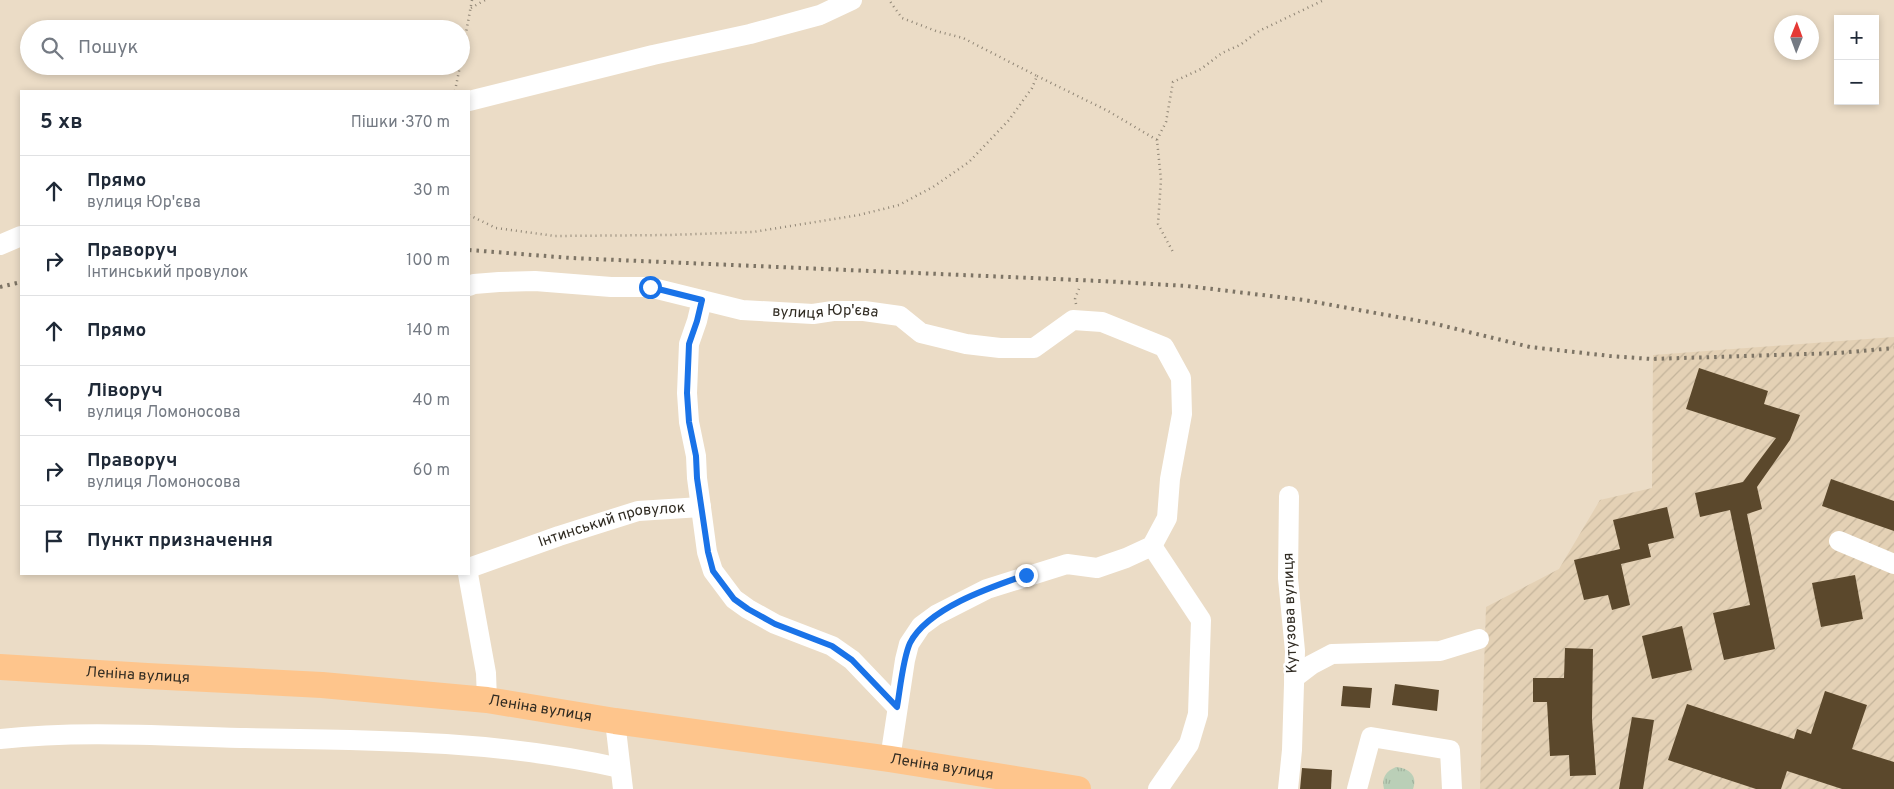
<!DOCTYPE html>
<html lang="uk">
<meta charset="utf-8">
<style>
:root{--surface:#fff;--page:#f6f6f7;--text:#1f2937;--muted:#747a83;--line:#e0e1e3}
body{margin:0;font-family:Overpass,sans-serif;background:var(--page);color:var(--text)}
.controls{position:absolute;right:15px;top:15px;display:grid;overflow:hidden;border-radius:0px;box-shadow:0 2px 8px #0003}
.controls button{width:45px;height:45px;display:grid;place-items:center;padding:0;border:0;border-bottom:1px solid var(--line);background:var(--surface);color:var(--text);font:25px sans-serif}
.compass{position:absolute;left:1774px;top:15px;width:45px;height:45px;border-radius:50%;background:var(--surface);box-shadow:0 2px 8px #0003;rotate:1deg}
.stop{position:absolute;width:15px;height:15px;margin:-11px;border:4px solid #1a73e8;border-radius:50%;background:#fff}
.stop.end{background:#1a73e8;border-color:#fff;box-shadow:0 1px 5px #0008}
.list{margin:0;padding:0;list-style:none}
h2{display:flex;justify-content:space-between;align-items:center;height:65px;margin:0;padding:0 20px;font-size:21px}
h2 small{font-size:16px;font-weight:400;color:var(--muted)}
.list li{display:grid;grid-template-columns:32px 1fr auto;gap:15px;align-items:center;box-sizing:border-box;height:70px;padding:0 20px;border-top:1px solid var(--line)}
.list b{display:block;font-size:19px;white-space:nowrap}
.list p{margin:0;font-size:16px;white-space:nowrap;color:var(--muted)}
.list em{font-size:16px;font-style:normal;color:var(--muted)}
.icon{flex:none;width:28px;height:28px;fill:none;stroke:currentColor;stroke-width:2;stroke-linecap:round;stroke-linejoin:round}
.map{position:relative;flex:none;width:1894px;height:789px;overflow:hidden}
.search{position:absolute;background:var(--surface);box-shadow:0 2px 8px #0003;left:20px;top:20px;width:450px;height:55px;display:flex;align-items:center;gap:12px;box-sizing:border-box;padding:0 18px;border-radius:28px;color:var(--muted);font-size:19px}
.panel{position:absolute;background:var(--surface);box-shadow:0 2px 8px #0003;left:20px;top:90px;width:450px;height:485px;border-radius:0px}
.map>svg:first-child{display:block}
</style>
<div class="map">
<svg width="1894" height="789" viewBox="0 0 1894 789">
<defs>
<pattern id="industrial-furrows" width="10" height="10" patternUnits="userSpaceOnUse" patternTransform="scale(1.25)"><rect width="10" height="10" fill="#e4d1b5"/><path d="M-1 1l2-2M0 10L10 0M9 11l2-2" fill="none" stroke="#c4b49b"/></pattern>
<pattern id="grass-tufts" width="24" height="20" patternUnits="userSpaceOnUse" patternTransform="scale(1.25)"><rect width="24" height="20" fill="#bacfb7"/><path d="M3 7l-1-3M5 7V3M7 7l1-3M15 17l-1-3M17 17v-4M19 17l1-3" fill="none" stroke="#a0b29d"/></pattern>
</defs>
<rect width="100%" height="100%" fill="#ebdcc6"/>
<!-- industrial -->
<polygon fill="url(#industrial-furrows)" points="1894,337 1894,789 1480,789 1486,607 1559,569 1600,500 1652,488 1653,355"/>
<!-- grass -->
<path fill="url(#grass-tufts)" d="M1396,767C1409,768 1418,776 1413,789H1384C1381,778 1386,771 1396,767Z"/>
<!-- building -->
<g fill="#5b482c">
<polygon points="1699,368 1768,391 1764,404 1800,415 1790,440 1757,487 1762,509 1747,514 1775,649 1724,660 1713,613 1750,605 1730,510 1700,517 1695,493 1743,482 1776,438 1686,409"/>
<polygon points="1831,479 1894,501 1894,531 1822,506"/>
<polygon points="1667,507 1674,538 1648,544 1651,557 1621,564 1630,605 1612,610 1608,595 1584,600 1574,560 1620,549 1613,520"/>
<polygon points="1855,575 1863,619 1821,627 1812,583"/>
<polygon points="1682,626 1692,670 1652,679 1642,636"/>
<polygon points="1565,648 1593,649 1592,719 1596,775 1570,776 1569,755 1550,756 1547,702 1533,702 1533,678 1564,678"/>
<polygon points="1395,684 1439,690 1437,711 1392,705"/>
<polygon points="1343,686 1372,688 1370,708 1341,706"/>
<polygon points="1825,691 1867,705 1852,749 1894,762 1894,789 1842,789 1787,771 1781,789 1756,789 1668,760 1687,704 1794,739 1797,729 1811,734"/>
<polygon points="1632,717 1654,720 1643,789 1619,789"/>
<polygon points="1302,768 1332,770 1331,789 1300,789"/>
</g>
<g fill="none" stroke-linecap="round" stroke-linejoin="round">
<!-- path -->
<g stroke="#908676" stroke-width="2.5" stroke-dasharray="1 4" stroke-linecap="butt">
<polyline points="471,8 485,0"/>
<polyline points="461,60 472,0"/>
<polyline points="1037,76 1108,111 1157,140 1161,180 1158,224 1174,254"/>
<polyline points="455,91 460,66"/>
<polyline points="1157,140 1166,122 1173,82 1201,69 1222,53 1240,45 1259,31 1324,0"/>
<polyline points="469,215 496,228 555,236 670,235 753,232 859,215 899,205 933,187 969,162 1009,120 1032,88 1037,76 963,38 936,31 902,18 889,0"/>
<polyline points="1076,304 1075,299 1080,286"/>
</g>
<!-- minor -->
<g stroke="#fff" stroke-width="20">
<polyline points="469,101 653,55 750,34 820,15 852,0"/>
<polyline points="0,245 21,236"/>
<path id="s1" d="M469,286L474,284L499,282L535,281L611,287H649L742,310L813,314L833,311H864L900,316L921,333L966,344L1000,348H1034L1073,320L1102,322L1164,347L1181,378L1182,414L1170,479L1167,518L1152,546L1126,558L1097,568L1067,564L987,589L936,615L921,626L909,644L905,660L890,759"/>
<polyline points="702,300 697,321 689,344 687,393 689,422 696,456 697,478 707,552 713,571 734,599 748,609 775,624 832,646 852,660 897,707"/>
<polyline points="1839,541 1894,564"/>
<polyline points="1152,546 1201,620 1198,714 1189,744 1158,789"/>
<path id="s2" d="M469,568L559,536L638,511L701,507"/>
<polyline points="468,574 486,673 487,700"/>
<polyline points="1294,678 1311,665 1332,654 1440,651 1479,639"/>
<polyline points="615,721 623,789"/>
<path d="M0,739C81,730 164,736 245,738C371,740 497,740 620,768"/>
<polyline points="1288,789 1292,750 1295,651 1288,578 1289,496"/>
<polyline points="1357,789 1371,737 1450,750 1452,789"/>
</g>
<!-- major -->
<path stroke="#fec58c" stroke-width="26" id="s3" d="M0,667L147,676L322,685L487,700L615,721L890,759L1078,789"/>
<!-- rail -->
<g stroke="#7d7465" stroke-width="4" stroke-dasharray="2.5 5" stroke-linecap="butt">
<polyline points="469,250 571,258 1101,281 1187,286 1304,300 1436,324 1530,347 1610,356 1651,359 1839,353 1894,348"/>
<polyline points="0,287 21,282"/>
</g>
</g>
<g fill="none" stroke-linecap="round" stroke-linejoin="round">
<!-- route -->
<path stroke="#1a73e8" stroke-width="6" d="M650,287L702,300L697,321L689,344L687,393L689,422L696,456L697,478L708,552L713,571L734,599L748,609L775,624L832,646L852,660L897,707C900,690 903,658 910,643C928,608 991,587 1026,575"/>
</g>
<g text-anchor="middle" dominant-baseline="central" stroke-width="5" stroke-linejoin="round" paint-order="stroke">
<!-- street labels -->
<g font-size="15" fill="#302b22" stroke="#fff">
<text stroke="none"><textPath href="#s1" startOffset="360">вулиця Юр'єва</textPath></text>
<text stroke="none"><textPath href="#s2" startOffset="150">Інтинський провулок</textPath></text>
<text transform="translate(1291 613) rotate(-92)">Кутузова вулиця</text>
<text stroke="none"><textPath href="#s3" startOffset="138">Леніна вулиця</textPath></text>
<text stroke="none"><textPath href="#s3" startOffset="542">Леніна вулиця</textPath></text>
<text stroke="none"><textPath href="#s3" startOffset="948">Леніна вулиця</textPath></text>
</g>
</g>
</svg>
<div class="controls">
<button>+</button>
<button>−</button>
</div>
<svg class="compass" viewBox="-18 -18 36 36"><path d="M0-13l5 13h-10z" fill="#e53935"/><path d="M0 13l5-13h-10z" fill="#747a83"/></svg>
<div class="stop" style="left:650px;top:287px"></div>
<div class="stop end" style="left:1026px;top:575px"></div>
<div class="search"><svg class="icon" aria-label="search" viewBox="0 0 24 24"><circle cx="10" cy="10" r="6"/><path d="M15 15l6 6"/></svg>Пошук</div>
<section class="panel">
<h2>5 хв<small>Пішки · 370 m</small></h2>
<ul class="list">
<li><svg class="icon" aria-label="ahead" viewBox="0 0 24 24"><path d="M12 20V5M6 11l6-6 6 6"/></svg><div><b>Прямо</b><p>вулиця Юр'єва</p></div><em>30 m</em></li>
<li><svg class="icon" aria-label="right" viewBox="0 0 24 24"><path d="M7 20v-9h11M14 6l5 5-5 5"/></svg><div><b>Праворуч</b><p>Інтинський провулок</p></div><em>100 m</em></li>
<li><svg class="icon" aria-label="ahead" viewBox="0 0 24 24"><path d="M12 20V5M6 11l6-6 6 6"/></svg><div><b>Прямо</b></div><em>140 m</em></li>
<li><svg class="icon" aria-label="left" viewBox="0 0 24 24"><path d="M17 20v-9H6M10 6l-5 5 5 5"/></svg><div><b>Ліворуч</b><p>вулиця Ломоносова</p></div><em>40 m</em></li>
<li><svg class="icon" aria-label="right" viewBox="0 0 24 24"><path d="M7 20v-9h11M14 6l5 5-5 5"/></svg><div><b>Праворуч</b><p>вулиця Ломоносова</p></div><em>60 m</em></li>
<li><svg class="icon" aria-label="arrive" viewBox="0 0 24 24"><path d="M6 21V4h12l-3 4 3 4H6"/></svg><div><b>Пункт призначення</b></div></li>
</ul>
</section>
</div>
